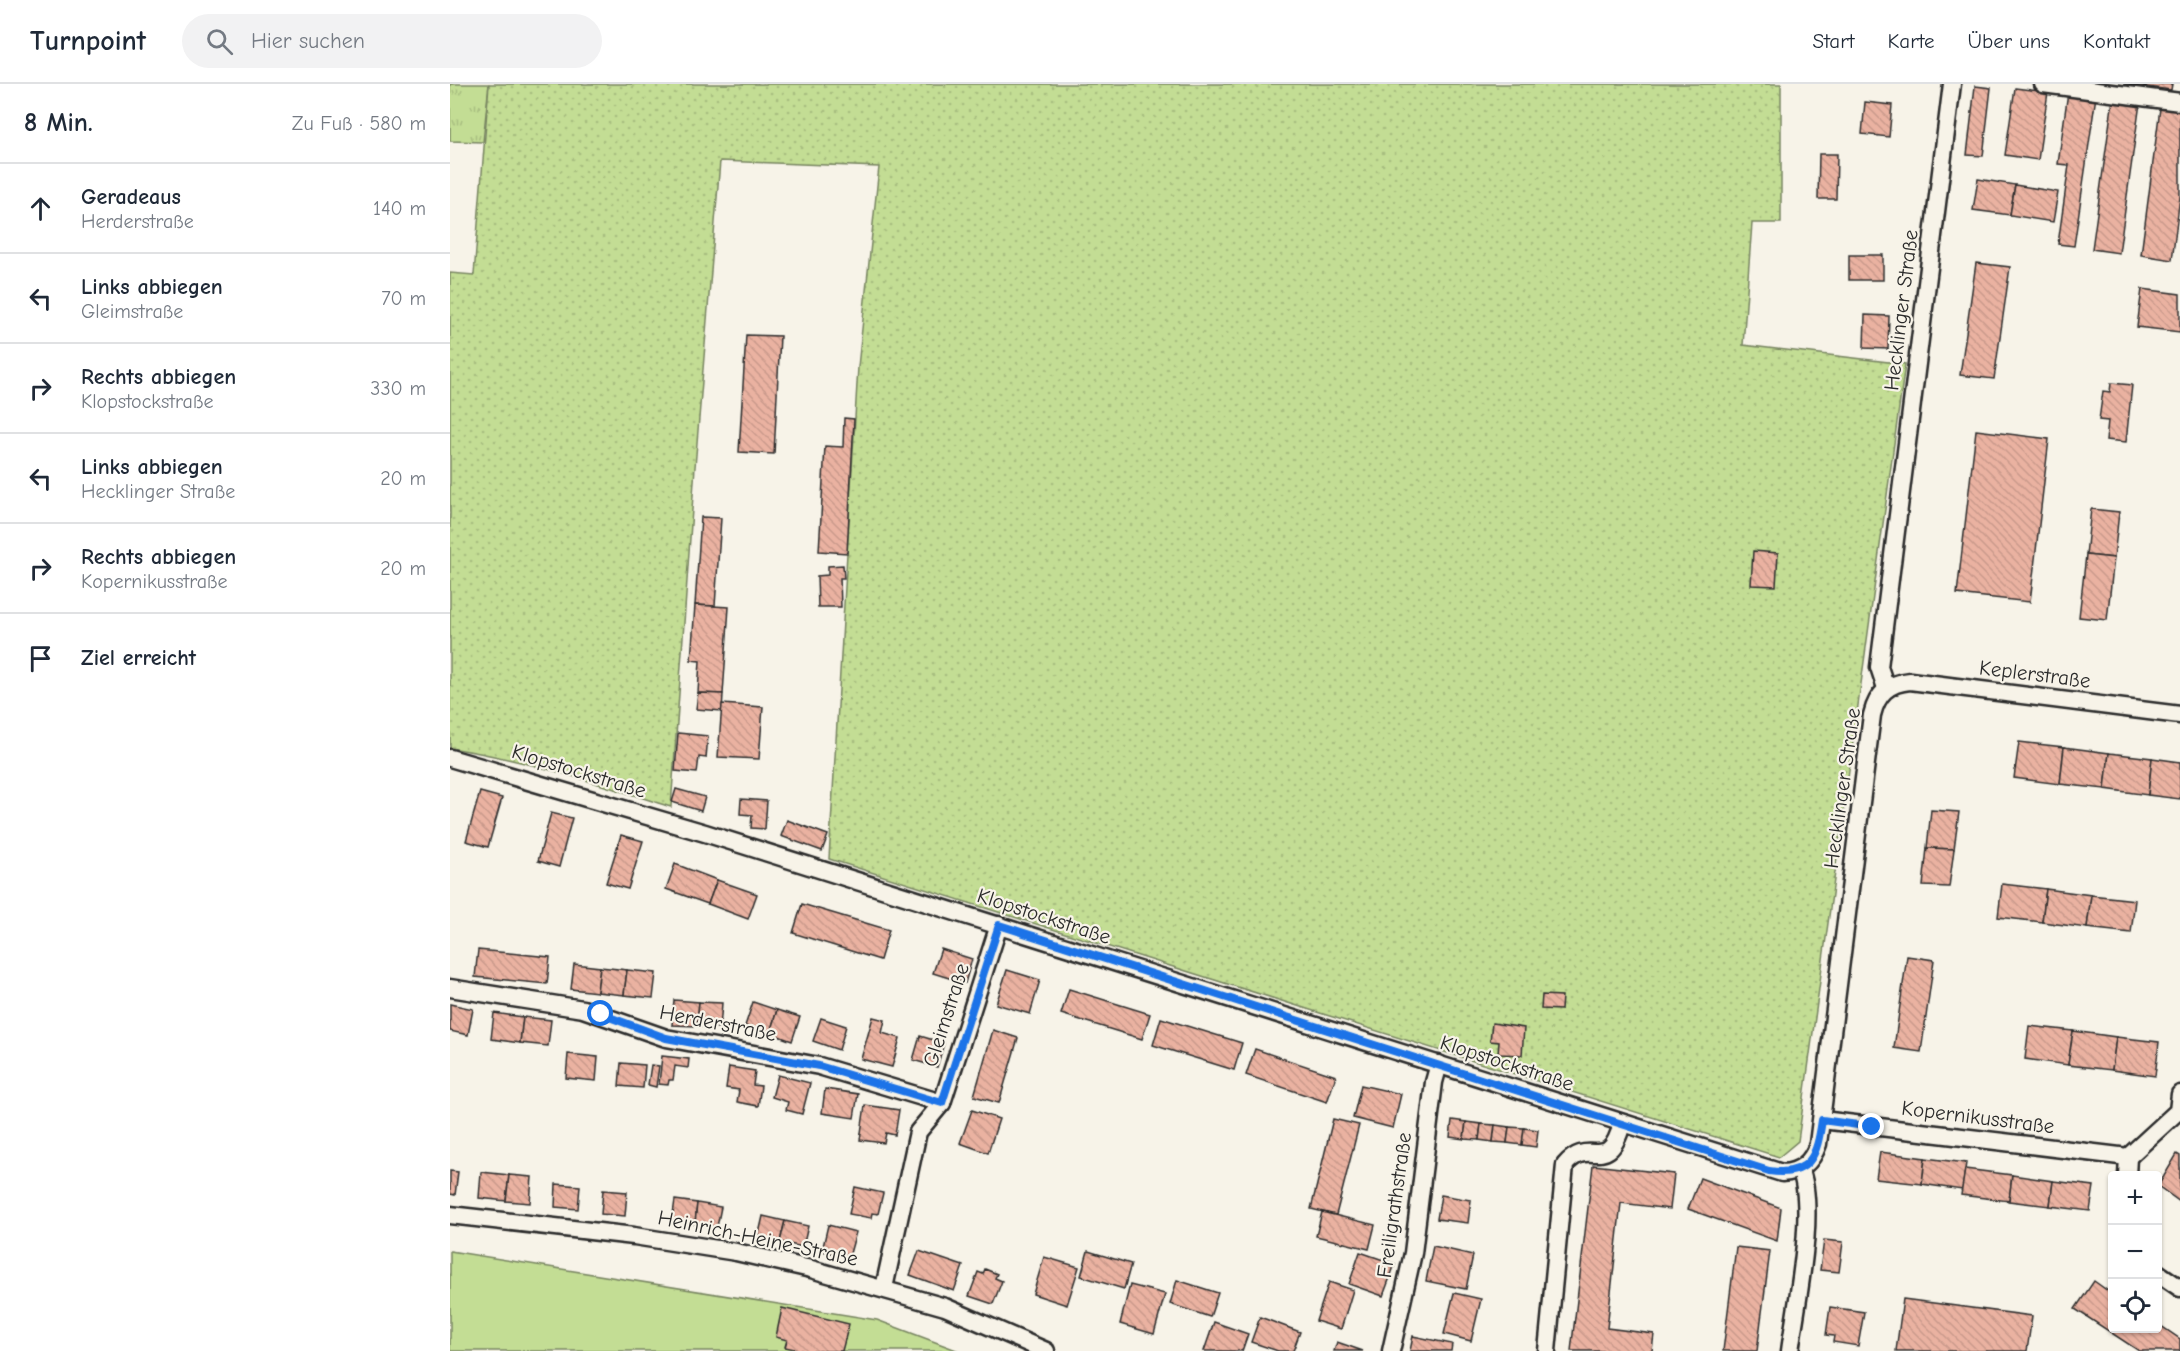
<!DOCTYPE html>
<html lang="de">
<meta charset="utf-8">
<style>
:root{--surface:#fff;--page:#f2f2f3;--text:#1f2937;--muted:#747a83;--line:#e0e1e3}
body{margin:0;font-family:"Comic Neue",sans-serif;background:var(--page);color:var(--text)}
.controls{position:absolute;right:18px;bottom:18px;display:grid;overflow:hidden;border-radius:6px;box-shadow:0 2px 4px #0004}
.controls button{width:54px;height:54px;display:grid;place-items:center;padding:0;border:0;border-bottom:2px solid var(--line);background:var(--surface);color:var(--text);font:30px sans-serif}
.stop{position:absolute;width:18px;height:18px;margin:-14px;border:4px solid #1a73e8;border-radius:50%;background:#fff}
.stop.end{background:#1a73e8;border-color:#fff;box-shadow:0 2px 6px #0008}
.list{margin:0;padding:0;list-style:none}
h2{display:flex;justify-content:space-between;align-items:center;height:78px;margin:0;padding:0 24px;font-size:26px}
h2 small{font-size:20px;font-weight:400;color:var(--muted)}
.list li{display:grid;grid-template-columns:39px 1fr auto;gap:18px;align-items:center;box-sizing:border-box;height:90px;padding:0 24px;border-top:2px solid var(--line)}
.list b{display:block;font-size:22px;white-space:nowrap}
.list p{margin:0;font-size:20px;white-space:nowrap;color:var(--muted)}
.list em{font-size:20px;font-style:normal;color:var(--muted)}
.icon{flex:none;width:33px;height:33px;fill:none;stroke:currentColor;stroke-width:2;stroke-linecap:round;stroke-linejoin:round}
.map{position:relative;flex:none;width:1730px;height:1267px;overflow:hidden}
header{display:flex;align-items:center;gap:36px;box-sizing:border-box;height:84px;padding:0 30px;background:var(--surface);border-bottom:2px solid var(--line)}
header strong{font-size:28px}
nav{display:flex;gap:33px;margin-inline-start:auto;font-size:21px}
.search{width:420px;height:54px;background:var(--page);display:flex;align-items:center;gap:15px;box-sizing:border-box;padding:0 21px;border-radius:33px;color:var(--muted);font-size:22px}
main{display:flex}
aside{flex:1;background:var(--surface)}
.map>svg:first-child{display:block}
</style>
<header>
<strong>Turnpoint</strong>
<div class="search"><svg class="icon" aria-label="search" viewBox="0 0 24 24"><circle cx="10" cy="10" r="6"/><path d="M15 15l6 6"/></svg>Hier suchen</div>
<nav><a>Start</a><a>Karte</a><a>Über uns</a><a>Kontakt</a></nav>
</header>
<main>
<aside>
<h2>8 Min.<small>Zu Fuß · 580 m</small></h2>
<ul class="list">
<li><svg class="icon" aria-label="ahead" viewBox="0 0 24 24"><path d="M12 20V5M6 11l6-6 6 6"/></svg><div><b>Geradeaus</b><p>Herderstraße</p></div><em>140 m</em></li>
<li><svg class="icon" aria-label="left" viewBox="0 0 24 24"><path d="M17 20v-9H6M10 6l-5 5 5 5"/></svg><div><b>Links abbiegen</b><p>Gleimstraße</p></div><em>70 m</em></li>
<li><svg class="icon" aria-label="right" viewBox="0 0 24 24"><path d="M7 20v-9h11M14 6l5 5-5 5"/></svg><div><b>Rechts abbiegen</b><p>Klopstockstraße</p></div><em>330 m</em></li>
<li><svg class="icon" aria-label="left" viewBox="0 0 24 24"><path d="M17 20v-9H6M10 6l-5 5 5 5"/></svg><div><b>Links abbiegen</b><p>Hecklinger Straße</p></div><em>20 m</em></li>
<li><svg class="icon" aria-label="right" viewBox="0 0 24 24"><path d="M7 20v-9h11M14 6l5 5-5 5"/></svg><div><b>Rechts abbiegen</b><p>Kopernikusstraße</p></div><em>20 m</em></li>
<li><svg class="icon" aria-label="arrive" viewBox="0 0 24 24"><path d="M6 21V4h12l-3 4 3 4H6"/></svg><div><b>Ziel erreicht</b></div></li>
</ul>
</aside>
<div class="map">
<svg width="1730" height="1267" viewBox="0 0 1730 1267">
<defs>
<pattern id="grass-tufts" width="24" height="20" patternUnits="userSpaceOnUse" patternTransform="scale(1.5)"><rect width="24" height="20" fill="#c3dd94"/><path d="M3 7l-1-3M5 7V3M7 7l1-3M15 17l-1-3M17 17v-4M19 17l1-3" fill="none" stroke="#a8be80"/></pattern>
<pattern id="garden-dots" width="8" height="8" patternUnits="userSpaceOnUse" patternTransform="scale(1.5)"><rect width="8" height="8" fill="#c3dd94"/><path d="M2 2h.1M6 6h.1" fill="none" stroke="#a8be80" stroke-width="1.8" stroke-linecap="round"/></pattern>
<pattern id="building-back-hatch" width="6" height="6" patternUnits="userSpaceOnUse" patternTransform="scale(1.5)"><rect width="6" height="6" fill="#eab2a1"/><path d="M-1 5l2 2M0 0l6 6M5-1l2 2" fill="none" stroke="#c9998b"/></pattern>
</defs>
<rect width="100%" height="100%" fill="#f7f3e8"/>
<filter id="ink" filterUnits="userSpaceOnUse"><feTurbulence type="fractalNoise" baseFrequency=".0167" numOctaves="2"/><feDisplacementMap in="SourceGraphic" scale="12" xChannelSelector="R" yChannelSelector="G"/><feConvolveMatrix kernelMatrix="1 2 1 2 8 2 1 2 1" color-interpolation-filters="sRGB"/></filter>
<g filter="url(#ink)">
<!-- grass -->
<polygon fill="url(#grass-tufts)" stroke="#778460" stroke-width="1.5" points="0,0 39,0 33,58 0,57"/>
<!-- park -->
<polygon fill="#c3dd94" stroke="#778460" stroke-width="1.5" points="0,1167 427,1236 509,1267 0,1267"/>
<!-- garden -->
<path fill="url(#garden-dots)" stroke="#778460" stroke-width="1.5" d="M39,0H1331V139H1302L1293,261L1455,280L1348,1057L1329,1073L379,775L408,283L429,83L270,77L245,383L221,723C149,700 75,675 0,664V189L24,191Z"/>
<!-- building -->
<g fill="url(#building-back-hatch)" stroke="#2b2b2b" stroke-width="1.5">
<polygon points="1674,0 1722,0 1721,6"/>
<polygon points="1525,2 1541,4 1533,72 1517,71"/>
<polygon points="1565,4 1598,8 1588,76 1555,71"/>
<polygon points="1618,8 1646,12 1624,162 1608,160 1619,81 1608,80"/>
<polygon points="1663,15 1690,19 1669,169 1642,165"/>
<polygon points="1415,18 1442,21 1439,53 1412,50"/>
<polygon points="1710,24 1730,26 1730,113 1722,176 1691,171"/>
<polygon points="1369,70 1387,70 1386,115 1368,115"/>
<polygon points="1528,95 1565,101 1560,131 1523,126"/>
<polygon points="1565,101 1608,108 1603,138 1560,131"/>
<rect x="1399" y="171" width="34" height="25"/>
<polygon points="1526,179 1560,183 1544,295 1510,291"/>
<polygon points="1692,205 1730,210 1730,248 1687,243"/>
<polygon points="1415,231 1439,232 1438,265 1414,264"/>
<polygon points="296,251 330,252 324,370 289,368"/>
<polygon points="1661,299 1682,301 1676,358 1656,356 1658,337 1649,336 1653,307 1660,308"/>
<polygon points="394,334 404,335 397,469 369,467 375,362 393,363"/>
<polygon points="1526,346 1599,355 1580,518 1507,510"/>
<polygon points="1641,425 1669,428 1664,474 1636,471"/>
<polygon points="251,433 271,434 265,522 245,521"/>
<polygon points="1303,467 1328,469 1326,502 1301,501"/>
<polygon points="1636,471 1664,474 1657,536 1629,533"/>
<polygon points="393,481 394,494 390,494 391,523 368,523 367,492 378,491 378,482"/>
<polygon points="245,521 279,523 273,610 248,609 250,577 241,576"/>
<polygon points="248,609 273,610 272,627 246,625"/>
<polygon points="272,620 313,623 309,675 268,673"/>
<polygon points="228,649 258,652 256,674 249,673 247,689 225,687"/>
<polygon points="1569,658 1614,663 1610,700 1564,694"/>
<polygon points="1614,663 1659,669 1655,705 1610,700"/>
<polygon points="1659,669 1702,674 1698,711 1655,705"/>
<polygon points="1702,674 1730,678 1730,715 1698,711"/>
<polygon points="226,705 255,713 251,727 222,718"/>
<polygon points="30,708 52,714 38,763 16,757"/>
<polygon points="291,715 317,717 315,745 301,744 302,731 290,730"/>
<polygon points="1481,726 1509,728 1504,765 1477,764"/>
<polygon points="101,729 122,734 109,783 88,777"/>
<polygon points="337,736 378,751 372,767 331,752"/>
<polygon points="171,751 193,757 178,805 156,799"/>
<polygon points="1477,764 1504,765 1499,803 1473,802"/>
<polygon points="225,780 267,796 258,820 216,805"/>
<polygon points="267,796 307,810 298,835 258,820"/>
<polygon points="1552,800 1596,805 1592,838 1548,833"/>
<polygon points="1596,805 1641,811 1637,844 1592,838"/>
<polygon points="1641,811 1685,816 1681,849 1637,844"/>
<polygon points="352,820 439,846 430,876 343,849"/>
<polygon points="491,865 522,875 515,899 483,889"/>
<polygon points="28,866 100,873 97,900 25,893"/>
<polygon points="1457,872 1484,876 1471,968 1444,964"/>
<polygon points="124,880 150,883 147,908 121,905"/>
<polygon points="150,883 177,886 174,911 147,908"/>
<polygon points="177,886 206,889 203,914 174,911"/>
<polygon points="557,886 590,896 580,930 546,920"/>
<polygon points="619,905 700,930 692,955 611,930"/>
<polygon points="1092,911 1112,912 1111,926 1091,925"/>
<polygon points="224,916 249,918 247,942 222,941"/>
<polygon points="249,918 272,919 270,944 247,942"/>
<polygon points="303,918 327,926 320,949 295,942"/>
<polygon points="0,920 23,925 18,951 0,947"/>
<polygon points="327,926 350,933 342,957 320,949"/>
<polygon points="44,929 73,933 70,959 41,955"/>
<polygon points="73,933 101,936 98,962 70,959"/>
<polygon points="423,933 435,936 432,949 450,954 442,983 411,975"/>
<polygon points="371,934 396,942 389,966 363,957"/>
<polygon points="711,934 792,959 784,986 703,961"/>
<polygon points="1042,939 1074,944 1072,971 1048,970 1049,958 1040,957"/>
<polygon points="1579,942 1623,947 1618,981 1575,975"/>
<polygon points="543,946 568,954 549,1019 524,1012"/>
<polygon points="1623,947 1666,953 1662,986 1618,981"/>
<polygon points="470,952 494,959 487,983 463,976"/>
<polygon points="1666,953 1709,958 1705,992 1662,986"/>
<polygon points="805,965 886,992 877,1018 796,991"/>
<polygon points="118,970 148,973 146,997 116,994"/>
<polygon points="212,972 239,975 238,984 225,982 223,996 219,996 218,1001 209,1000"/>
<polygon points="171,979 195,981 193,1004 169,1002"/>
<polygon points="201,981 209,982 206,1003 198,1001"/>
<polygon points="279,983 305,987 303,1001 311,1002 308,1022 287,1018 289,1006 276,1004"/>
<polygon points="328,991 360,999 352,1030 336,1026 338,1018 322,1013"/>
<polygon points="911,1001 951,1010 943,1044 903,1034"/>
<polygon points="375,1005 408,1010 404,1034 372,1029"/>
<polygon points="415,1021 449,1026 445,1051 436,1049 434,1059 410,1056"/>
<polygon points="522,1026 549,1035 538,1069 510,1059"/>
<polygon points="883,1035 909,1041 886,1131 861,1125"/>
<polygon points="1002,1036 1016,1038 1014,1055 1000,1053"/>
<polygon points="1016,1038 1031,1040 1029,1056 1014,1055"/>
<polygon points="1031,1040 1045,1041 1043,1058 1029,1056"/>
<polygon points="1045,1041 1059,1043 1057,1059 1043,1058"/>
<polygon points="1059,1043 1074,1044 1072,1061 1057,1059"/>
<polygon points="1074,1044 1088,1046 1086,1063 1072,1061"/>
<polygon points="1430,1068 1475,1074 1472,1100 1426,1095"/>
<polygon points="1727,1070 1730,1072 1730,1118 1708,1102"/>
<polygon points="1475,1074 1516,1079 1512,1106 1472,1100"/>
<polygon points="1143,1081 1224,1090 1220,1125 1171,1119 1157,1244 1204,1250 1202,1267 1121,1267"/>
<polygon points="1515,1085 1562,1091 1559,1117 1511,1111"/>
<polygon points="0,1087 8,1088 5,1111 0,1110"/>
<polygon points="31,1088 59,1091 56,1117 29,1114"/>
<polygon points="59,1091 82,1093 80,1119 56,1117"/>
<polygon points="1562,1091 1603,1097 1600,1122 1559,1117"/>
<polygon points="1250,1094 1331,1124 1327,1157 1238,1125"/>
<polygon points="1603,1097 1644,1102 1640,1127 1600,1122"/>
<polygon points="106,1100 130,1102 128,1125 105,1123"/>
<polygon points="405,1103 433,1109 428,1130 422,1129 421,1134 399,1130"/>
<polygon points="153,1106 177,1108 175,1132 151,1130"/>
<polygon points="991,1111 1021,1116 1018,1139 987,1135"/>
<polygon points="225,1116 247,1119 245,1140 222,1137"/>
<polygon points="247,1119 271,1123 267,1143 245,1140"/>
<polygon points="872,1128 925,1141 919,1165 866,1152"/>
<polygon points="313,1132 335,1137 330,1158 308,1154"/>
<polygon points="335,1137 358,1142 353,1163 330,1158"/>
<polygon points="378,1141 406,1148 399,1173 372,1167"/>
<polygon points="1374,1156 1393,1158 1389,1188 1370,1186"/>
<polygon points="983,1162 1023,1171 1016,1205 976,1197"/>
<polygon points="1286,1163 1320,1167 1307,1267 1273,1267"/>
<polygon points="469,1167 513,1182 504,1207 460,1191"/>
<polygon points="638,1167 681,1180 674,1205 631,1192"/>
<polygon points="910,1168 945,1180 933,1212 899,1200"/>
<polygon points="594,1173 629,1183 617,1221 583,1210"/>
<polygon points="535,1185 547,1190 545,1194 552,1197 543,1220 519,1212 528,1188 533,1190"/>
<polygon points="727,1196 768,1209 760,1233 720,1220"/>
<polygon points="1644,1197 1662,1210 1662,1244 1708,1244 1708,1240 1730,1255 1730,1267 1689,1267 1625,1225"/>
<polygon points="879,1198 903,1206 891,1245 866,1237"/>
<polygon points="680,1201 715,1210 704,1250 670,1240"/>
<polygon points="1004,1209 1031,1215 1021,1257 994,1250"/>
<polygon points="1453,1215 1582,1232 1577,1267 1446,1267"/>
<polygon points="1380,1223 1414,1228 1408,1262 1383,1258 1384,1252 1376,1251"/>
<polygon points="332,1224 399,1240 392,1267 354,1267 335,1263 337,1256 326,1253"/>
<polygon points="810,1233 850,1248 843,1267 828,1267 801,1258"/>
<polygon points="764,1238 798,1250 792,1267 754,1267"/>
<polygon points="963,1252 1002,1260 1001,1267 960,1267"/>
<polygon points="887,1258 913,1267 884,1267"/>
</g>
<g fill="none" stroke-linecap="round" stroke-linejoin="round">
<defs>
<g id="street">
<polyline points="1593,0 1730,18"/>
<polyline points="1436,604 1429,583 1502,0"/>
<path d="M0,674L255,749L1332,1089C1351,1088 1362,1078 1368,1060L1422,631C1427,610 1438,599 1460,597L1730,631"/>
<polyline points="0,904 133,925 216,954 369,982 492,1019"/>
<polyline points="1372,1036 1678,1073 1728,1027 1730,1010"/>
<polyline points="1677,1092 1678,1073"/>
<polyline points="0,1131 184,1152 286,1168 361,1185 495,1223 596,1267"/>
<polyline points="1708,1189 1730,1204"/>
<polyline points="434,1204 468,1048 492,1019 549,841"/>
<polyline points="941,1267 963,1169 984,998 989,980"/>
<path d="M1097,1267L1115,1081C1140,1051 1157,1093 1172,1040"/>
<path d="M1340,1267C1346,1221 1367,1125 1350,1085"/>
</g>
</defs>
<!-- street casing -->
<use href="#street" stroke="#2b2b2b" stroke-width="21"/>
<!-- street -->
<use href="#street" stroke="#f7f3e8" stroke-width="16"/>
</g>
</g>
<g fill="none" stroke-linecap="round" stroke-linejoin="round" filter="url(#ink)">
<!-- route -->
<path stroke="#1a73e8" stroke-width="8" d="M151,930L216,954L369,982L492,1019L549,841L1319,1087C1361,1093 1367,1071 1372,1036L1422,1043"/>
</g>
<g text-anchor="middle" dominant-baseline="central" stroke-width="4.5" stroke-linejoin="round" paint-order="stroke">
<!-- street labels -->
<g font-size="21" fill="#2b2b2b" stroke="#f7f3e8">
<text transform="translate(1451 226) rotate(-83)">Hecklinger Straße</text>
<text transform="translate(1585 590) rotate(7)">Keplerstraße</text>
<text transform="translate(129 687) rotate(17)">Klopstockstraße</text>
<text transform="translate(1392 704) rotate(-82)">Hecklinger Straße</text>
<text transform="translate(594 832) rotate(18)">Klopstockstraße</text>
<text transform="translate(496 931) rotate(-72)">Gleimstraße</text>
<text transform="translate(268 939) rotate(11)">Herderstraße</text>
<text transform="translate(1057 979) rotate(18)">Klopstockstraße</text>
<text transform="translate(1528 1033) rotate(7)">Kopernikusstraße</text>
<text transform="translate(944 1121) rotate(-82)">Freiligrathstraße</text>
<text transform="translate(308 1154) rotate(12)">Heinrich-Heine-Straße</text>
</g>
</g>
</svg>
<div class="controls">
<button>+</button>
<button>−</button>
<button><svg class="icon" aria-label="locate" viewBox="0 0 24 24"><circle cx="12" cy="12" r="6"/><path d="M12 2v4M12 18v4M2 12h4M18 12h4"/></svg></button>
</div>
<div class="stop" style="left:151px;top:930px"></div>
<div class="stop end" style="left:1422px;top:1043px"></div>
</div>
</main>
